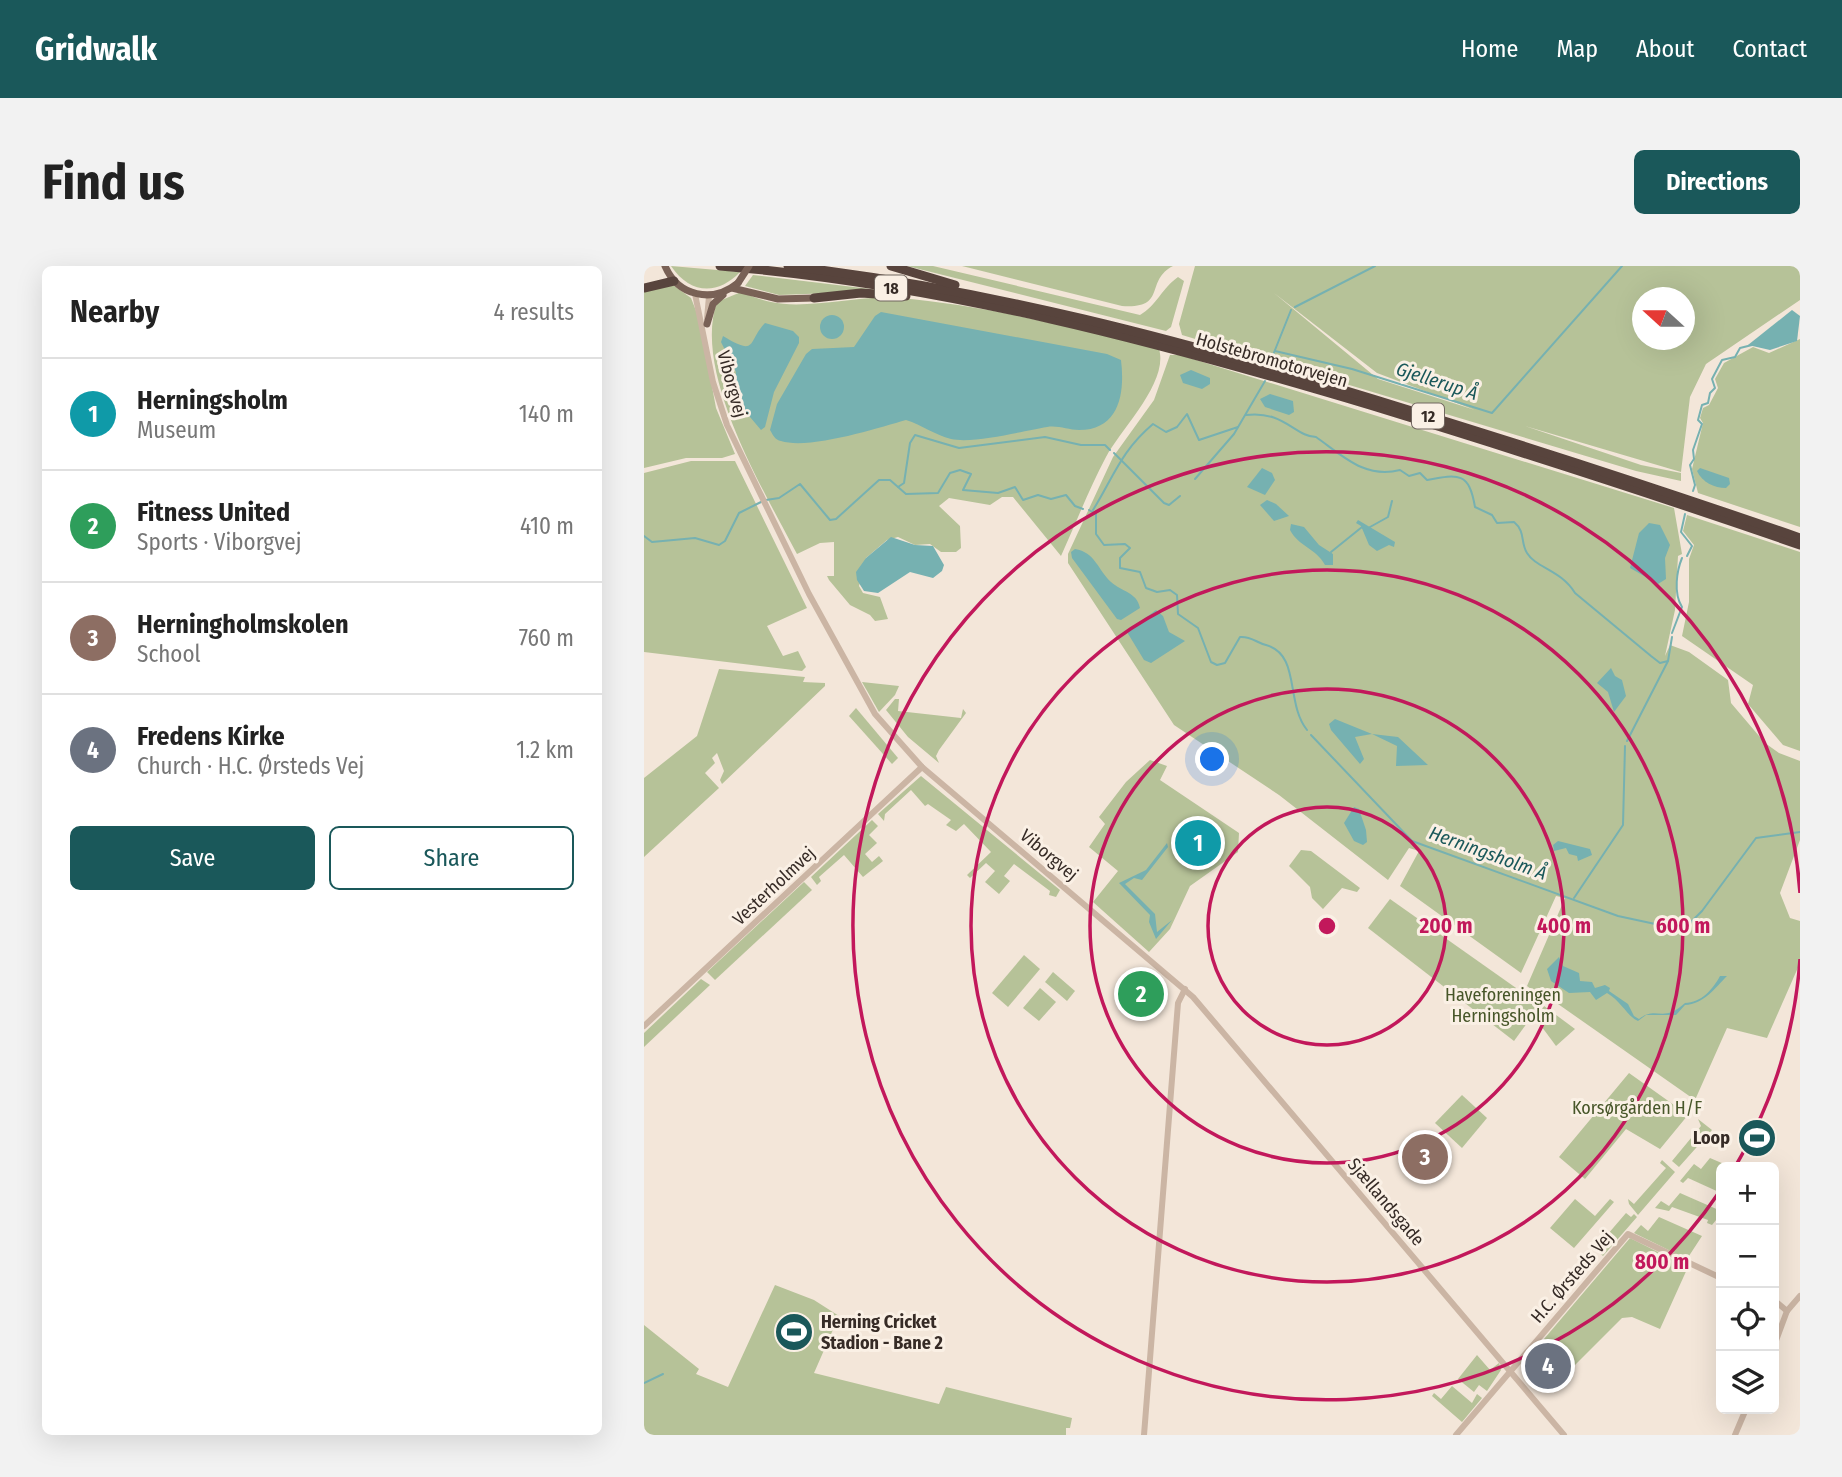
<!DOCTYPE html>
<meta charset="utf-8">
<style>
:root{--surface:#fff;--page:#f2f2f2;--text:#222;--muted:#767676;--line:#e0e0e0;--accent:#1a585a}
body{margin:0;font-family:"Fira Sans Condensed",sans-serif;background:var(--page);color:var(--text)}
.controls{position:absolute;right:21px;bottom:21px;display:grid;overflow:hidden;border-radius:10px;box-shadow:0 7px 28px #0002}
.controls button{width:63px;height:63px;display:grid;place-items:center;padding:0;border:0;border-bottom:2px solid var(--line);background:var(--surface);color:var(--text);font:35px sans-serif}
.compass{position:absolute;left:988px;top:21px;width:63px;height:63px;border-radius:50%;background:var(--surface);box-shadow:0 7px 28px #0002;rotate:291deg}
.you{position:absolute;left:569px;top:494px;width:24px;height:24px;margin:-18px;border:5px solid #fff;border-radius:50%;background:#1a73e8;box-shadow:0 0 0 10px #1a73e833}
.badge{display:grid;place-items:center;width:46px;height:46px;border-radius:50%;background:var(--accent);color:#fff;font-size:23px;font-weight:700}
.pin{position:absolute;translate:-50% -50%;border:4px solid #fff;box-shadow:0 2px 7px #0006}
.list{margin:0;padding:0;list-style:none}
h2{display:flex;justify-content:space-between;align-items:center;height:91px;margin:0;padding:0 28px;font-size:30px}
h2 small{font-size:23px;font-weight:400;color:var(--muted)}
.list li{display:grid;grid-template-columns:46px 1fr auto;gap:21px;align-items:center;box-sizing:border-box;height:112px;padding:0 28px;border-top:2px solid var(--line)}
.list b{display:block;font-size:26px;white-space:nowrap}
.list p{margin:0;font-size:23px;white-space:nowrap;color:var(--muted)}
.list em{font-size:23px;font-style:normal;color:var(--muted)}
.actions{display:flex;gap:14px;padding:21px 28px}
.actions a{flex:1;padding:16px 0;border:2px solid var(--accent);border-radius:10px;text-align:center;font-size:24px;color:var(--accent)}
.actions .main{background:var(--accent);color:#fff}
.icon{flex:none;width:38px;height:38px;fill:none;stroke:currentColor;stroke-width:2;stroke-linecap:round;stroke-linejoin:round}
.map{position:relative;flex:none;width:1156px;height:1169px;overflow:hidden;border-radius:10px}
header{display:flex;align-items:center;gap:42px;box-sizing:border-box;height:98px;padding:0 35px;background:var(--accent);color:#fff}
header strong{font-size:33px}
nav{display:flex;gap:38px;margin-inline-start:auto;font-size:24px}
.intro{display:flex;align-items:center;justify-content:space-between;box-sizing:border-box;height:168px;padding:0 42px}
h1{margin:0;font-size:49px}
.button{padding:18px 32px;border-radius:10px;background:var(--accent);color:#fff;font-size:24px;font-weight:700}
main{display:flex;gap:42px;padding:0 42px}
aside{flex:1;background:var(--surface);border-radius:10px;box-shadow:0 7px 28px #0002}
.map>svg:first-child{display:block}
</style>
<header>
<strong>Gridwalk</strong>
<nav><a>Home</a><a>Map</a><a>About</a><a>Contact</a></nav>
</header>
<div class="intro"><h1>Find us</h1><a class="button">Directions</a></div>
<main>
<aside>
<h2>Nearby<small>4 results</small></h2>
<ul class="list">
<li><span class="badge" style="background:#0f9aa8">1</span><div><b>Herningsholm</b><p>Museum</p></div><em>140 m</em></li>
<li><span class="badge" style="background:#2e9e5b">2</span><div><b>Fitness United</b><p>Sports · Viborgvej</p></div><em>410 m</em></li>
<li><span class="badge" style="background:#8d6e63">3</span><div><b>Herningholmskolen</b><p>School</p></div><em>760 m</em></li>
<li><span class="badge" style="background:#6b7280">4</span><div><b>Fredens Kirke</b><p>Church · H.C. Ørsteds Vej</p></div><em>1.2 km</em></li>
</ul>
<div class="actions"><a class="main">Save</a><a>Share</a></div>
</aside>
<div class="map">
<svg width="1156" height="1169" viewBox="0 0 1156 1169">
<rect width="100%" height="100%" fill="#f3e6d9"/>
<!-- green -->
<g fill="#b6c298" fill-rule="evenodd">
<path d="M27,0L96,6C73,30 46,28 27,0Z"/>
<path d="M263,0H289L496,49C513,39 518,22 534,11L540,15L527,61L522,65Z"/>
<path d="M318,0H529C500,15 524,43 478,40Z"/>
<path d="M551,0H1156V34L1062,98L1046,131L1037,206L881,160L997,199L1037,207V215L992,205L538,69L535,58ZM630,27L733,107L831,144L734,113ZM999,32H1041V74H999Z"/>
<polygon points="109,9 243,25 135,29 101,20"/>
<polygon points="29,19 47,32 56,55 72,142 91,188 78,192 42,192 0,202 0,25"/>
<path d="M97,26C107,30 117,34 127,36C163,44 215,29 254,32C342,39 430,62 515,83C525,116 477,163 462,191C445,223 432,257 417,290L369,231H358L346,239L305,232L295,240L316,260L317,282L312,286H297L286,278L271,279L254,271L243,274L222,292L215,320L219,327L236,331L244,353L231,355L226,349L206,339L185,314L183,310H190V276L176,277L153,288C120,225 48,106 73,36Z"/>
<polygon points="1156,73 1156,261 1054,227 1048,203 1059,157 1056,152 1059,142 1065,139 1074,122 1071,113 1080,97 1109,81 1125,87"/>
<polygon points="526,89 536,89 1030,242 1038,288 1034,290 1031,344 1021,390 1026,379 1045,386 1084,414 1087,437 1121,477 1135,487 1156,495 1156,574 1136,627 1146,652 1156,655 1156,697 1123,772 1083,762 1051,834 904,731 899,732 883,720 921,632 912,630 877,707 756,620 775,585 765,582 744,614 635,529 530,459 424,297 424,288 469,191 510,134"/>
<polygon points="47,195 91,195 163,342 123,360 139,390 154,385 162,401 158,405 0,386 0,207"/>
<polygon points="1043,249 1156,286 1156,485 1139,479 1104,438 1109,419 1038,370 1045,336 1045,293 1050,279 1039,265"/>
<polygon points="75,403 161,411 159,416 181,417 181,420 78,518 76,514 80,505 73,487 68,492 71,497 61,507 75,522 0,591 0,512 53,470"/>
<polygon points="218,416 255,420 251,429 235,446"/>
<polygon points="251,433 255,433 254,445 317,452 319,443 322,447 295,484 292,490 295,497 264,471 242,444"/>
<polygon points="212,442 254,492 248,498 205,450"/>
<polygon points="506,494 523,500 516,514 595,567 594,586 546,620 526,663 505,686 449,636 474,605 445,581 461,558 455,551 482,516"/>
<polygon points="277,510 416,624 412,631 405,629 406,625 370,598 360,610 366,615 355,628 341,616 351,605 342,597 326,612 323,609 347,586 320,558 312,565 302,559 307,554 284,538 281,540 267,524 241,548 240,555 234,548"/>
<polygon points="228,554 234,560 225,569 233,577 221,588 228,596 235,590 239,595 219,611 200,589 175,611 177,615 173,619 167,611"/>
<polygon points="657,584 667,585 716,622 713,626 698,622 679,643 668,632 666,621 645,600"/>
<polygon points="160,616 168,624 71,714 63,706"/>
<polygon points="746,633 896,739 870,775 724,662"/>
<polygon points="380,689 396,703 364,741 348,727"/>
<polygon points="409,706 431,725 423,735 401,716"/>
<polygon points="57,713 66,719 0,781 0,767"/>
<polygon points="396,722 412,736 395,755 379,742"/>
<polygon points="900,740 931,763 912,780 892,753"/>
<polygon points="985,807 1044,849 1016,883 982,863 941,913 915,891"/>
<polygon points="818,829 843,852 818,882 791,857"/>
<polygon points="1054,853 1068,864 1035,901 1028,895 1057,860"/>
<polygon points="1066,892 1087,901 1077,901 1077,927 1044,912 1039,917 1036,915 1050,898 1057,903"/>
<polygon points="1018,894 1031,906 994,949 985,938 984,933 990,938 1022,902 1016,897"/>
<polygon points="1036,927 1077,945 1077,948 1068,959 1063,957 1064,954 1028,941 1025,945 1011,942 1017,935 1025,940"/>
<polygon points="931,933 951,950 966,933 970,936 930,982 906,962"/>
<polygon points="982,947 987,951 990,948 993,951 959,990 951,983"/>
<polygon points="1015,951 1058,970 1043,993 990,967 997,959 1004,965"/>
<polygon points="986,972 1044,1001 1016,1063 988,1051 978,1052 929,1101 900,1073"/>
<polygon points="131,1019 170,1034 195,1050 170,1107 295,1138 302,1121 428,1152 426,1162 422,1162 422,1169 0,1169 0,1059 55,1103 52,1108 84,1121"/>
<polygon points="833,1089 846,1104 855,1097 857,1104 843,1125 835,1119 830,1126 814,1113"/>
<polygon points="808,1120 828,1137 833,1128 838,1132 818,1156 788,1130 790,1127 797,1133"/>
</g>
<!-- water -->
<g fill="#76b1b1">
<polygon points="1148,44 1156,50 1153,75 1126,84 1104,79"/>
<path d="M237,46L463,88L477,94C481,126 476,164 435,164C424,164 414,159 403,161C379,165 330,178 307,173C291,169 278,159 262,154C234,162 165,184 137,175C131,174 129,169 126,164L133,138L162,88L168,83L210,81L231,50Z"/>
<circle cx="188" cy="61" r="12"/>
<path d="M121,57L149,65L155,71V77L130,126L121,161L117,164L95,138L90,118L92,106L77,76L79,70C114,91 103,76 121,57Z"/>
<polygon points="547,104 566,112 566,118 558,123 539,117 536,109"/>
<polygon points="626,128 649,135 650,146 645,149 621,141 616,133"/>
<polygon points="618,202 628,207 631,214 621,229 603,221"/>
<path d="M1056,202L1085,212L1086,218L1082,222C1070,222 1058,216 1053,205Z"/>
<polygon points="623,234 632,238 645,250 630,255 616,239"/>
<polygon points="714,254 751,276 750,281 745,279 733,285 725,279 717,260 712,257"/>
<polygon points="1005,257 1016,259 1026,279 1021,292 1022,313 1014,318 986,302 995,267"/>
<path d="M647,258L660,261L675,279L689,288V299H681C672,282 655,281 646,264Z"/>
<polygon points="247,271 271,279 289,280 300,299 298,305 289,312 266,306 234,327 220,325 213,314 212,306 222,292"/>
<path d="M431,283C451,286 454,304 467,316C478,326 493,326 496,342L477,354L473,353L428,292L427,286Z"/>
<polygon points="512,344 519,350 525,366 541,375 507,397 500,394 483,366"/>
<polygon points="967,402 971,410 978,414 982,430 970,446 964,426 953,417"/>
<polygon points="691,453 728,468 754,471 784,499 752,500 753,480 728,468 711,471 720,493 716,498 687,464 685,458"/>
<polygon points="710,541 715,543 722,564 723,576 719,579 710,575 700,557"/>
<polygon points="914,575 946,583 948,589 934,595 933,590 925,588 922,582 910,585 909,579"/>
<polygon points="523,577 524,581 498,614 490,612 481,618 511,648 513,666 528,654 512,673 505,656 506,649 475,617 502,604"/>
<path d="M915,691L919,700L935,707L936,715L948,716L951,722L961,719L966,722L965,725L984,738L990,750L995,753C1013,739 1018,758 1041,737C1057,737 1069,723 1076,710H1083C1071,722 1060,738 1041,739L1032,749H1002L994,755C984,751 977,735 963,727L952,734L946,726L925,727L907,715L903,703Z"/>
</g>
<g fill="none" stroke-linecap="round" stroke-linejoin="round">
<!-- stream -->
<g stroke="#76b1b1" stroke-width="2">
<polyline points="651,41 731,0"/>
<polyline points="631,85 708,103 848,147 978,0"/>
<polyline points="627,94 647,44"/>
<path d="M602,149C639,144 652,171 672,171C699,190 721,213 756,204L765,210L776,207L783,214C815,208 825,206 831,241L848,249L853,257L870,256C882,266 876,276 883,287C892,302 917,304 931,327L1007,390L1016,397L1024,395"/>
<polyline points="470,187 520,237 525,239 536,230"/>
<polyline points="551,213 590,168 621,115"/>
<polyline points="254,221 260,217 266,177 271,169 315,182 401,171 437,179 461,179 466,184"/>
<polyline points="1049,225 1051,219 1046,199 1050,193 1049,184 1058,158 1054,154 1058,139 1064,137 1066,127 1071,122 1068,113 1078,94 1091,91 1096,82 1108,79"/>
<polyline points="122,234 135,232 156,218 186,254 192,253 235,214 246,214 262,228 294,227 306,207 316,204 327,208 319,224 354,227 371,221 379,234 394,229 407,233 422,229 431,240 439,243"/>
<path d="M445,244L452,248V268L460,279L481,278L486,282L476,292V302L496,306L502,322L513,326L526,324L533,329L534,348L554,362L567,396L573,399L581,397L596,371C607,370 613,377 622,379C657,389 641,436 663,464"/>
<path d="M449,244C470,210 477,185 509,158L522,166L533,161L543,148L555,174L594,161"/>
<polyline points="1041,248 1037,266 1048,280 1043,290"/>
<polyline points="726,261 744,251 748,235"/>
<polyline points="0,270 8,276 51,272 75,279 81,275 95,247 117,236"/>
<polyline points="687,286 718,261"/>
<path d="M1028,367L1038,341C1029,327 1033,304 1038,292"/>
<polyline points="667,469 768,575 974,650 1039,664 1058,645 1112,572 1156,566"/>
<polyline points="983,475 1024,395 1028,371"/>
<polyline points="930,632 979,559 981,480"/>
<polyline points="0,1117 19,1108"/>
</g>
<!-- minor -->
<g stroke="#cbb5a4" stroke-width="6">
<polyline points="51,28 69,116 83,159 165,328 231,448 278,501 549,731 920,1169"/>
<polyline points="63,53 65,30"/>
<polyline points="0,760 278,501"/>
<polyline points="1130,1034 1143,1045"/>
<polyline points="1130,1080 1143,1045 1156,1030"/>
<polyline points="500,1169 534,737 541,723"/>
<polyline points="812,1169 984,968 1077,1012"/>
<polyline points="1091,1169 1102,1143"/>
</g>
<!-- major -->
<g stroke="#796156" stroke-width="7">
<path d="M21,0C34,30 68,38 94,17"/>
<polyline points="88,22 134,33 170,32"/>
<polyline points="63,58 69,38 79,29"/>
</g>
<!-- highway -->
<g stroke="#58443d" stroke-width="9">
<path d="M76,0C299,18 515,76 729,140C872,184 1015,230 1156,279"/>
<path d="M144,0C344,23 537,74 729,133C873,177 1015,223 1156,272"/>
<polyline points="247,0 311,19"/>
<polyline points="0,22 30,15"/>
<polyline points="170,32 217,27 262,30"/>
</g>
<!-- major-bridge -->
<polyline stroke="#796156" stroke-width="7" points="94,17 105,0"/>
</g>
<!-- distance rings -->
<g fill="none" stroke="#c2185b" stroke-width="3.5">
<circle cx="683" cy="660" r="119"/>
<circle cx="683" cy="660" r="237"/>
<circle cx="683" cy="660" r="356"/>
<path d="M1156 693A474 474 0 0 1 1091 901M1076 925A474 474 0 1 1 1156 627"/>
</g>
<!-- icons -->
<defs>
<symbol id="stadium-disc" viewBox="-11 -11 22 22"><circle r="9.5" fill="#1a585a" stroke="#faf0e5"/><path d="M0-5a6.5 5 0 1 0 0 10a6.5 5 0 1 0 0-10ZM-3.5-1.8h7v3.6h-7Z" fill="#fff"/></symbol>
</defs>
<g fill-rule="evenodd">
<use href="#stadium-disc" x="1091" y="850" width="44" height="44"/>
<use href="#stadium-disc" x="128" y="1044" width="44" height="44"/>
</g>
<g text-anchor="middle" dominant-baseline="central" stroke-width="6" stroke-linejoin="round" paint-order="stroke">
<!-- shield labels -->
<g fill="#faf0e5" stroke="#71665f" stroke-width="2">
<rect x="231" y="9.5" width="32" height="25" rx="5"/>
<rect x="768" y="137.5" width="32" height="25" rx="5"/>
</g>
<g font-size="16" font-weight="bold" fill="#362b26">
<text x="247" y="22">18</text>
<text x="784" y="150">12</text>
</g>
<!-- street labels -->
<g font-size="18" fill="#362b26" stroke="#faf0e5">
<text transform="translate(628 94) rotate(16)">Holstebromotorvejen</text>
<text transform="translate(88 118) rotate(75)">Viborgvej</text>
<text transform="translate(405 589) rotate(40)">Viborgvej</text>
<text transform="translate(130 620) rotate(-43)">Vesterholmvej</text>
<text transform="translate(742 936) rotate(50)">Sjællandsgade</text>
<text transform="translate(928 1011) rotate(-49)">H.C. Ørsteds Vej</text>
</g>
<!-- park labels -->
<g font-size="18" fill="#475629" stroke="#faf0e5">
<text x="859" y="729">Haveforeningen<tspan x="859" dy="21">Herningsholm</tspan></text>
<text x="993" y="842">Korsørgården H/F</text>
</g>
<!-- poi labels -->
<g font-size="18" font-weight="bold" fill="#362b26" stroke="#faf0e5" text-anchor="end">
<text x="1086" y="872">Loop</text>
<text x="177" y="1056" text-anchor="start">Herning Cricket<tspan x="177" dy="21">Stadion - Bane 2</tspan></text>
</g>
<!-- water labels -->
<g font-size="19" font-style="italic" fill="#1a585a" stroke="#faf0e5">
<text transform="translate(793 115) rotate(18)">Gjellerup Å</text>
<text transform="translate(844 587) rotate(20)">Herningsholm Å</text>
</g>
</g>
<circle cx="683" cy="660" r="10" fill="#c2185b" stroke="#faf0e5" stroke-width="3.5"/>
<g font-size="21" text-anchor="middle" font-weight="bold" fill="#c2185b" stroke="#faf0e5" stroke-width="6" stroke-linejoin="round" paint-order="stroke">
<text x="802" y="667">200 m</text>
<text x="920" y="667">400 m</text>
<text x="1039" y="667">600 m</text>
<text x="1018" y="1003">800 m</text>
</g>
</svg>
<div class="controls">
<button>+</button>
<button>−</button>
<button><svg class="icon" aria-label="locate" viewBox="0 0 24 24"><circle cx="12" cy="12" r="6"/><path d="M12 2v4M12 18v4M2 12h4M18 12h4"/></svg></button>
<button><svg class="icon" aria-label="layers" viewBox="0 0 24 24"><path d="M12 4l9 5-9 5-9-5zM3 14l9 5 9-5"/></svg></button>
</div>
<svg class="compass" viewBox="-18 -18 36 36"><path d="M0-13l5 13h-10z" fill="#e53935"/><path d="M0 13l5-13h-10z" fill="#767676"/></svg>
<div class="you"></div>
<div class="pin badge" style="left:554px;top:577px;background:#0f9aa8">1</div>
<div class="pin badge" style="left:497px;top:728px;background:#2e9e5b">2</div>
<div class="pin badge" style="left:781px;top:891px;background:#8d6e63">3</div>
<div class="pin badge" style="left:904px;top:1100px;background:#6b7280">4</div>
</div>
</main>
